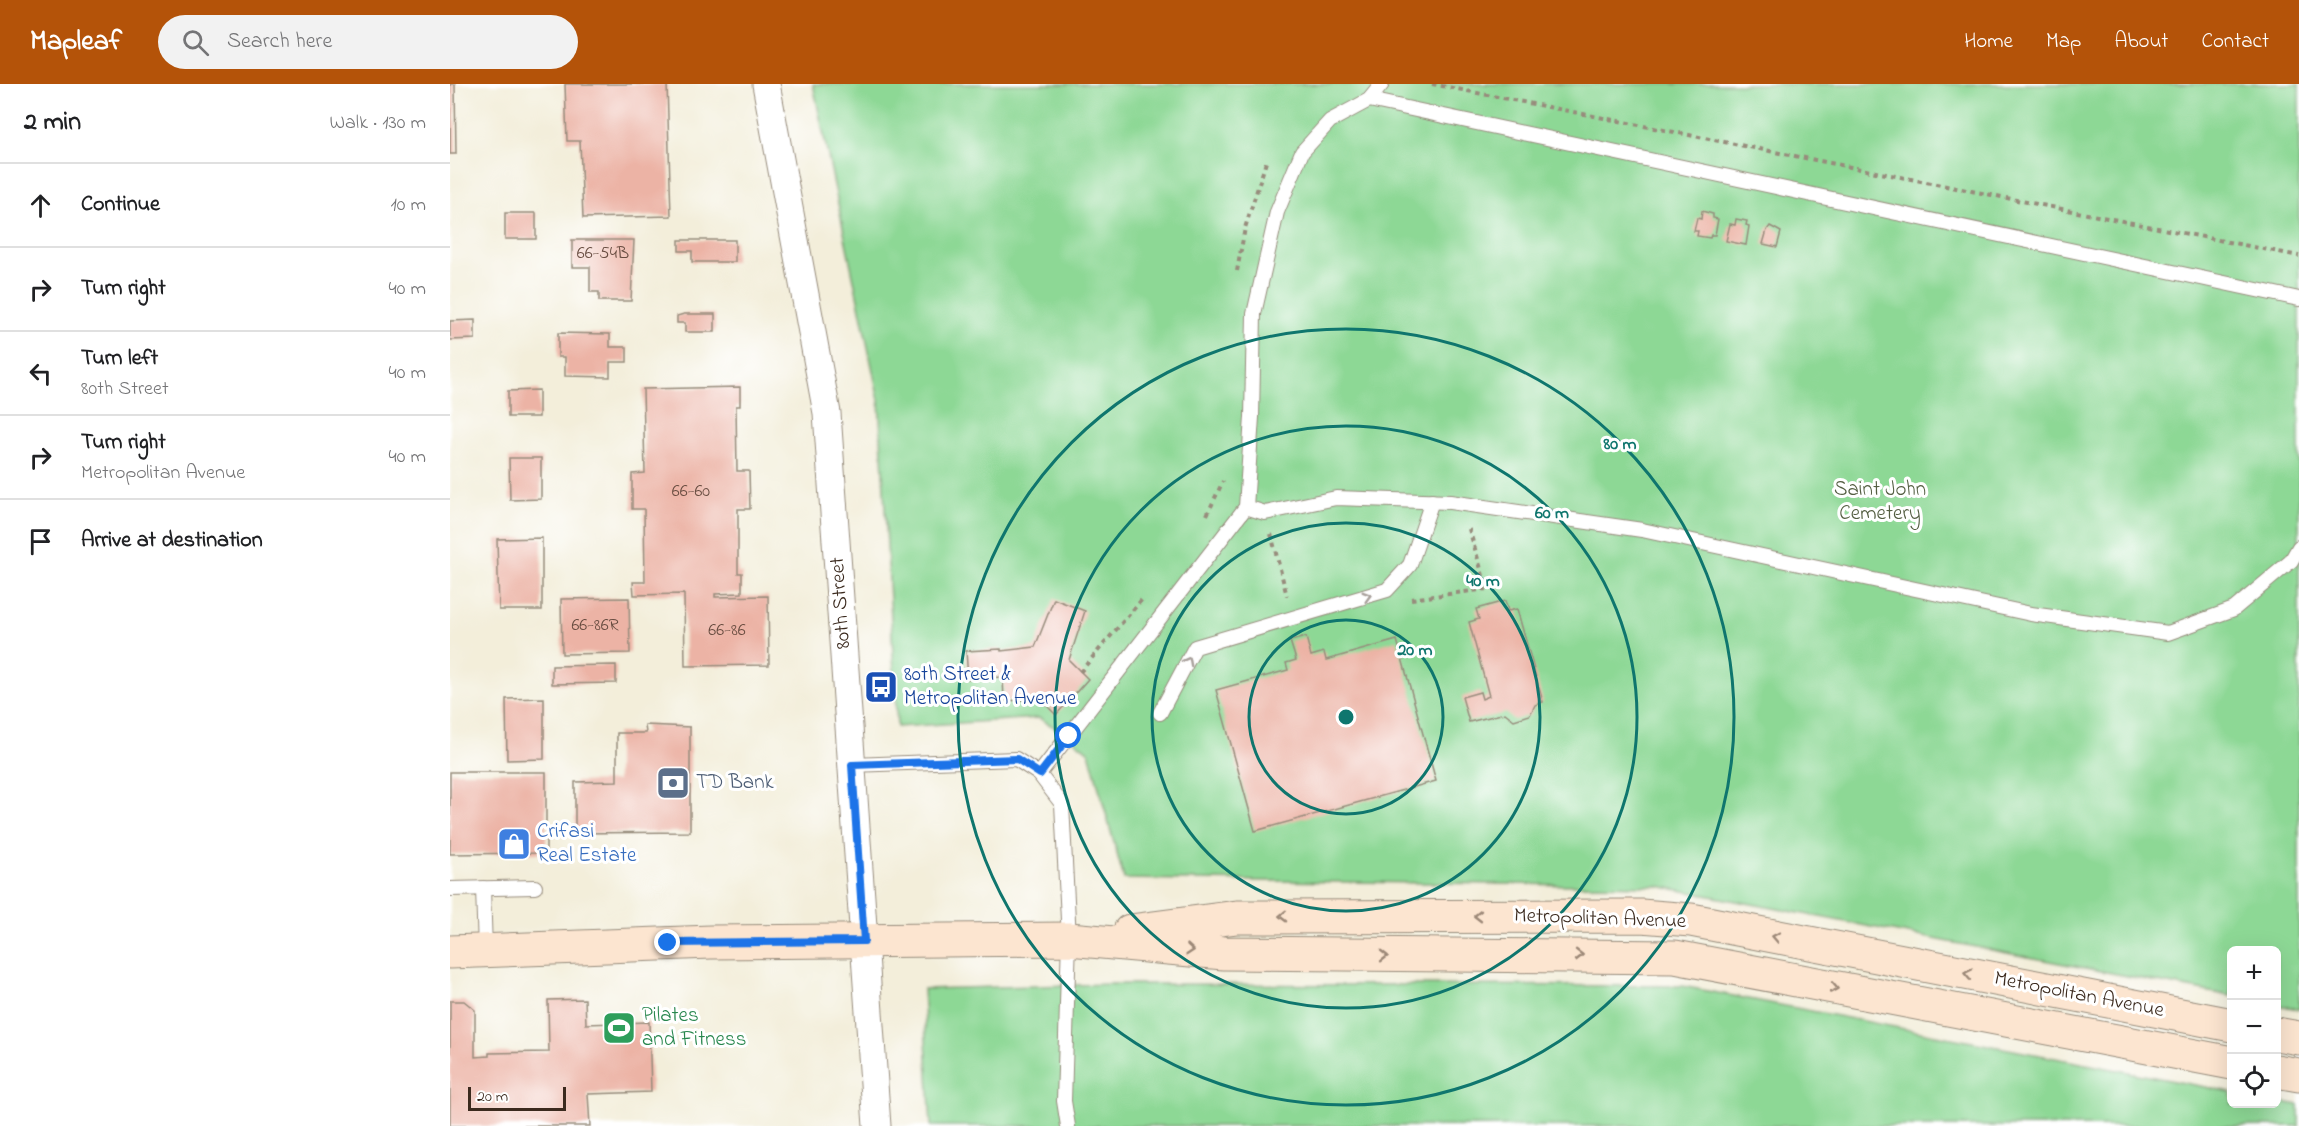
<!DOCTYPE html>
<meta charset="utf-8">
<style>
:root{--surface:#fff;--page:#f2f2f2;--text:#202124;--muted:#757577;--line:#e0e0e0;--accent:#b45309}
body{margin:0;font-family:"Indie Flower",sans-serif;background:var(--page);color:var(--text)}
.controls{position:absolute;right:18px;bottom:18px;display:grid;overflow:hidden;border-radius:9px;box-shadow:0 6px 24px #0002}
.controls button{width:54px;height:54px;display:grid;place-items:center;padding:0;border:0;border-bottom:2px solid var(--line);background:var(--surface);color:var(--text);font:30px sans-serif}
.scale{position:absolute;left:18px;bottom:15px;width:98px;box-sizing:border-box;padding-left:6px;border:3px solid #3b2a1e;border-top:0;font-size:16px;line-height:21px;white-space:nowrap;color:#3b2a1e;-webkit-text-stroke:4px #fff;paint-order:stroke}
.stop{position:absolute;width:18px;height:18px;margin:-14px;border:4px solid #1a73e8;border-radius:50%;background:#fff}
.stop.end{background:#1a73e8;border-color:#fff;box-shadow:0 2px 6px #0008}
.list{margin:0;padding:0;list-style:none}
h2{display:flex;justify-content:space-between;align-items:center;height:78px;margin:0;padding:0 24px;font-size:26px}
h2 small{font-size:20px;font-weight:400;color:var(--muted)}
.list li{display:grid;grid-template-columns:39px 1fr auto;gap:18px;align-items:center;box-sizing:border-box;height:84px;padding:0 24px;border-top:2px solid var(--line)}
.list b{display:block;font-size:22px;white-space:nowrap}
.list p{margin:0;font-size:20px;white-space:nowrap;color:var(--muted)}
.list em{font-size:20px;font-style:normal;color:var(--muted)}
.icon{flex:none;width:33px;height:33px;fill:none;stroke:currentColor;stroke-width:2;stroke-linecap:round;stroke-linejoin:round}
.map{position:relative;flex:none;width:1849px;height:1042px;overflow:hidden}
header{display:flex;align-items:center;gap:36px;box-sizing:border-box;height:84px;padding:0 30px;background:var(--accent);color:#fff}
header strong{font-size:28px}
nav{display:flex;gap:33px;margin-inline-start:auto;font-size:21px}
.search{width:420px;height:54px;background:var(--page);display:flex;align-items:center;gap:15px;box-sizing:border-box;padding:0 21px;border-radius:33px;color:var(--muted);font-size:22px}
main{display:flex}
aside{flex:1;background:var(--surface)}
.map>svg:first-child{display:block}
</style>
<header>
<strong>Mapleaf</strong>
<div class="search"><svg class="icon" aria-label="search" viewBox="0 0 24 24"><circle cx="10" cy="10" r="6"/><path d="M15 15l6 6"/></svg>Search here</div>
<nav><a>Home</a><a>Map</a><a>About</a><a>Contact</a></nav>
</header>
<main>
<aside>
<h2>2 min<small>Walk · 130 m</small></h2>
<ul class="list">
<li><svg class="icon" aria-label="ahead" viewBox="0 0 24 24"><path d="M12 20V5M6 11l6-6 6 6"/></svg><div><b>Continue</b></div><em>10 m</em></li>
<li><svg class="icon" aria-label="right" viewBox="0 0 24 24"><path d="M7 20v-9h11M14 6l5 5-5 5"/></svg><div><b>Turn right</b></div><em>40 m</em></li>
<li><svg class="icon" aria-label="left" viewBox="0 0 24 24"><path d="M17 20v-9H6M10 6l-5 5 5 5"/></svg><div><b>Turn left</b><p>80th Street</p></div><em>40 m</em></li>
<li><svg class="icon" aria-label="right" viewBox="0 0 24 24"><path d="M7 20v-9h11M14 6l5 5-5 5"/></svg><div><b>Turn right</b><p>Metropolitan Avenue</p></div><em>40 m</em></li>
<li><svg class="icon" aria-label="arrive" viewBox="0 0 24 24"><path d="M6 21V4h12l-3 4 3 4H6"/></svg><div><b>Arrive at destination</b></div></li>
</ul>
</aside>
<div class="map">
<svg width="1849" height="1042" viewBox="0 0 1849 1042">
<rect width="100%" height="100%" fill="#fff"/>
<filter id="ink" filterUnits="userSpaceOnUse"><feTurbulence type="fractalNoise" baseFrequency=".0167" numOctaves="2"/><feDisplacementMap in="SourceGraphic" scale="12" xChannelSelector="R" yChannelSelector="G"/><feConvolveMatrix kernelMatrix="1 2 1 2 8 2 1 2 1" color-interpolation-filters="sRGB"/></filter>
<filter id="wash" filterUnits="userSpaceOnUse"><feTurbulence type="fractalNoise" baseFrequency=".008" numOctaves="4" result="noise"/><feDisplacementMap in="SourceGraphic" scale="24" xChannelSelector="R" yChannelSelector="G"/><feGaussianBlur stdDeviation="1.35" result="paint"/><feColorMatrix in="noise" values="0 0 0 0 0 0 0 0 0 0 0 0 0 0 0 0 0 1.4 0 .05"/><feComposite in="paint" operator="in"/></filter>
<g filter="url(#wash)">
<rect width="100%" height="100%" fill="#f3eeda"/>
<!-- green -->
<g fill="#8dd895" stroke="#64815a" stroke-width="1.5">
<polygon points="363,0 1849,0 1849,925 1827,921 1826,866 1782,866 1781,912 1208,802 674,795 639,668 619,652 589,634 447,643 429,316"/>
<polygon points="662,900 1232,902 1781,1008 1782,1020 1826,1020 1827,1017 1849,1021 1849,1042 481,1042 473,905"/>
</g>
<g id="blocks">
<!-- building -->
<g fill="#ecb3a5">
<polygon points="0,0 5,0 6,70 0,70"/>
<polygon points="115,0 217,0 221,132 133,134 130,57 117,57"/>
<polygon points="1252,127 1263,130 1263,134 1268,135 1265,151 1261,151 1260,154 1247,152 1248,147 1244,147 1247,134 1251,135"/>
<rect x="55" y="129" width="31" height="26"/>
<polygon points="1286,135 1297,137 1296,141 1299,142 1296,161 1276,157 1280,140 1285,141"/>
<polygon points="1320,142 1331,148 1327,163 1313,160 1317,146"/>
<polygon points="122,156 184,156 181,217 149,217 149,208 140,208 140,183 122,183"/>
<polygon points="229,156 285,156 285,178 242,178 242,167 229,167"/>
<polygon points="234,230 265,230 265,248 235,248 235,239 227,239 227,232"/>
<polygon points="25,236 25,255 0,256 0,237"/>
<polygon points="108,249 160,250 160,263 177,263 177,278 160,278 160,293 115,292 115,273 108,273"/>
<polygon points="290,303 290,322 286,322 287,387 299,387 300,425 288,425 288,489 292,489 292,509 265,510 265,513 318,512 319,581 235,582 234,510 184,511 183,498 195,498 194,425 182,425 182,390 195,389 193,305"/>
<polygon points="89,306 89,333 58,333 58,307"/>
<polygon points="59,374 91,374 91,415 60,416"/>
<polygon points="92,454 92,526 49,526 47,455"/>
<polygon points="179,514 180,569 112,570 111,515"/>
<polygon points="604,515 635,527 619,576 638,595 606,631 594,619 594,615 554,617 553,593 518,595 516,567 551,565 551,567 585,563"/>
<polygon points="1055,517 1058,527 1067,525 1093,618 1085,621 1080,631 1064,636 1055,629 1019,638 1012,613 1030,608 1032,615 1039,612 1019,538 1029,535 1026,525"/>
<polygon points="856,553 861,572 874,568 876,576 947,556 986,697 805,747 766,606 838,586 836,579 846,576 840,557"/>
<polygon points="166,581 166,599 102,600 102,582"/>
<polygon points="94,614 94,675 57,676 56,615"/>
<polygon points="195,641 240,643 240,748 125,749 125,698 167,697 167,649 196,649"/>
<polygon points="0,688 96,688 96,769 0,770"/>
<polygon points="135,915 136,940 199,938 201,1008 138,1010 140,1042 0,1042 0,917 14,917 25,926 25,973 39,972 39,969 99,968 98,916"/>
</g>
</g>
</g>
<g filter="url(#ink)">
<use href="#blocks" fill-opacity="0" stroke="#978c7c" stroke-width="1.5"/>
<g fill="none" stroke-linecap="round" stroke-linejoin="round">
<defs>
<g id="service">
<polyline points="919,16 1849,215"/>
<polyline points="796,423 815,429 886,414 1000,418 1192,446 1581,530 1718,549 1784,525 1841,477 1849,463"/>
<polyline points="710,629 745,563 937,506 960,481 982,417"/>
<polyline points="402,681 566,675 589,690 612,720 619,855 614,1017 618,1042"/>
<polyline points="589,690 796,423 802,333 804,230 827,128 852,68 880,37 919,16 932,0"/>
<polyline points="33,804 35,866"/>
<polyline points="0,805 85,803"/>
</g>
<polyline id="minor" points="316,0 377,329 427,1042"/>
<g id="secondary">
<polyline points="680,847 787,833 1191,832 1241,836 1782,941"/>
<polyline points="0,868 261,858 619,855 774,869 1225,873 1782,979"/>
<polyline points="1826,950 1849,954"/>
<polyline points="1826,987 1849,991"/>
</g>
</defs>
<!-- service casing -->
<use href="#service" stroke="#978c7c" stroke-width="16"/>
<!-- minor casing -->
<use href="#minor" stroke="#978c7c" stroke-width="29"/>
<!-- secondary casing -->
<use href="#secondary" stroke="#978c7c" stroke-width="35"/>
<!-- path -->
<g stroke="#978c7c" stroke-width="4" stroke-dasharray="4.5 4.5" stroke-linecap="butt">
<polyline points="982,0 1849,172"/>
<polyline points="787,187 795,144 816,78"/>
<polyline points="757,431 773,397"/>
<polyline points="821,450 837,512"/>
<polyline points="961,515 1037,505 1019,445"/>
<polyline points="630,588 694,513"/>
</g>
<!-- service -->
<use href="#service" stroke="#fff" stroke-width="14"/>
<!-- minor -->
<use href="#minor" stroke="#fff" stroke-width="27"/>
<!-- secondary -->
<use href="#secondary" stroke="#fce5d0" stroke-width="33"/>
</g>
<!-- one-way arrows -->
<defs><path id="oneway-chevron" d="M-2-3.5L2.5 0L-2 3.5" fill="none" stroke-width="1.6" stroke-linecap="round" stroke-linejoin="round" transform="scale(1.5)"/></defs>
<g stroke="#a79f9a">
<use href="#oneway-chevron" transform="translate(917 512) rotate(-16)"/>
<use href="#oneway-chevron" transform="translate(738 577) rotate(-62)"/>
</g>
<g stroke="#9c8877">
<use href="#oneway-chevron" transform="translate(833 832) rotate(179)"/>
<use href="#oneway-chevron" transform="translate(1028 832) rotate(-180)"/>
<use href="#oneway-chevron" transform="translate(1326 853) rotate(-169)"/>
<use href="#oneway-chevron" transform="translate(740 866) rotate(5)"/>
<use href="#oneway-chevron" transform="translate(1129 871)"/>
<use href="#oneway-chevron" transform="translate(934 872)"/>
<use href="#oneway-chevron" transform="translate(1518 890) rotate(-169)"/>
<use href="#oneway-chevron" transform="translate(1384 904) rotate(11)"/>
</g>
</g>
<g fill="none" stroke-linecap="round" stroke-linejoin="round" filter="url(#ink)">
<!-- route -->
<polyline stroke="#1a73e8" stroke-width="8" points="218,859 414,857 402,681 567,675 590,690 619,652"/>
</g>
<!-- distance rings -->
<g fill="none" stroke="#0f766e" stroke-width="3">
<circle cx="896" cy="633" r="97"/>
<circle cx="896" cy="633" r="194"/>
<circle cx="896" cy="633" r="291"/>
<circle cx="896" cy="633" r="388"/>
</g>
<!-- icons -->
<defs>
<symbol id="bus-square" viewBox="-11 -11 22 22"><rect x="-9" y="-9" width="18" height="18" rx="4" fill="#1a4fb4" stroke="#fff"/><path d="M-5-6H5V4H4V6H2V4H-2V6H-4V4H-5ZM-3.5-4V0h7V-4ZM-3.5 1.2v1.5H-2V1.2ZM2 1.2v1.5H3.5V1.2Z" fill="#fff"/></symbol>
<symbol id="bank-square" viewBox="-11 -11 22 22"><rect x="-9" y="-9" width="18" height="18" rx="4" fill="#5c6f8a" stroke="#fff"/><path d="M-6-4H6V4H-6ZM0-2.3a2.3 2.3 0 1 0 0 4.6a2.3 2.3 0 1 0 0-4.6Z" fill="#fff"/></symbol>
<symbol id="shop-square" viewBox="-11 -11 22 22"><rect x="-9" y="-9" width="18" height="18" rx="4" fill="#3f7fe0" stroke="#fff"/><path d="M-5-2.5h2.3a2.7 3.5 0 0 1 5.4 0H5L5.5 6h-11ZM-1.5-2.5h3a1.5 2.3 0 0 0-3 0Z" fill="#fff"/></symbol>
<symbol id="stadium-square" viewBox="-11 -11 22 22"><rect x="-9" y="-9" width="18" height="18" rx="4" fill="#2e9e5b" stroke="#fff"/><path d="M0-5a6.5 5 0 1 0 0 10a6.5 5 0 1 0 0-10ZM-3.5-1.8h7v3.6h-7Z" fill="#fff"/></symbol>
</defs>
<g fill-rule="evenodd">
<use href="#bus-square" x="412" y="584" width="38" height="38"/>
<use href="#bank-square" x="204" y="680" width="38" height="38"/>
<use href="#shop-square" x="45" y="741" width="38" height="38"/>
<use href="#stadium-square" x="150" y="925" width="38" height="38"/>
</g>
<g text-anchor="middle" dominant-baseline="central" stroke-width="6" stroke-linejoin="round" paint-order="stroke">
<!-- number labels -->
<g font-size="18" fill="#674c40">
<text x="153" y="170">66-54B</text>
<text x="241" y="408">66-60</text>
<text x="145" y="542">66-86R</text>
<text x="277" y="547">66-86</text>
</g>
<!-- park labels -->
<g font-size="21" fill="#545e42" stroke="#fff">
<text x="1430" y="406">Saint John<tspan x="1430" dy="24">Cemetery</tspan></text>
</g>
<!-- street labels -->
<g font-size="21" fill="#3b2a1e" stroke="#fff">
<text transform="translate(391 519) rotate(-94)">80th Street</text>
<text transform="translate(1150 835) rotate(2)">Metropolitan Avenue</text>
<text transform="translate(1629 911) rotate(11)">Metropolitan Avenue</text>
</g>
<!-- transit labels -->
<g font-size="21" fill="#164399" stroke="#fff" text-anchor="start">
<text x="454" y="591">80th Street &amp;<tspan x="454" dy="24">Metropolitan Avenue</tspan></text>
</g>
<!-- service labels -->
<g font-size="21" fill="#4e5e75" stroke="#fff" text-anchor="start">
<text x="246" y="699">TD Bank</text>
</g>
<!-- shop labels -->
<g font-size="21" fill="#366cbe" stroke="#fff" text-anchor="start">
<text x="87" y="748">Crifasi<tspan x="87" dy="24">Real Estate</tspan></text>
</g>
<!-- leisure labels -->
<g font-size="21" fill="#27864d" stroke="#fff" text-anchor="start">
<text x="192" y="932">Pilates<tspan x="192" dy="24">and Fitness</tspan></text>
</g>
</g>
<circle cx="896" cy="633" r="9" fill="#0f766e" stroke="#fff" stroke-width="3"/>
<g font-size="18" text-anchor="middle" font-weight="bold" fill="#0f766e" stroke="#fff" stroke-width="6" stroke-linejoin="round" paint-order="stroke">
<text x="1170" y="365">80 m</text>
<text x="1102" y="434">60 m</text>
<text x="1033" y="502">40 m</text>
<text x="965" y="571">20 m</text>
</g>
</svg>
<div class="controls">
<button>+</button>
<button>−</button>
<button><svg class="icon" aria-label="locate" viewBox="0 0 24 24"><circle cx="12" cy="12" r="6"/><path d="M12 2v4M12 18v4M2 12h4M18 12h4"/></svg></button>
</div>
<div class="scale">20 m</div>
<div class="stop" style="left:619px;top:652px"></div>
<div class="stop end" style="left:218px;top:859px"></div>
</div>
</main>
